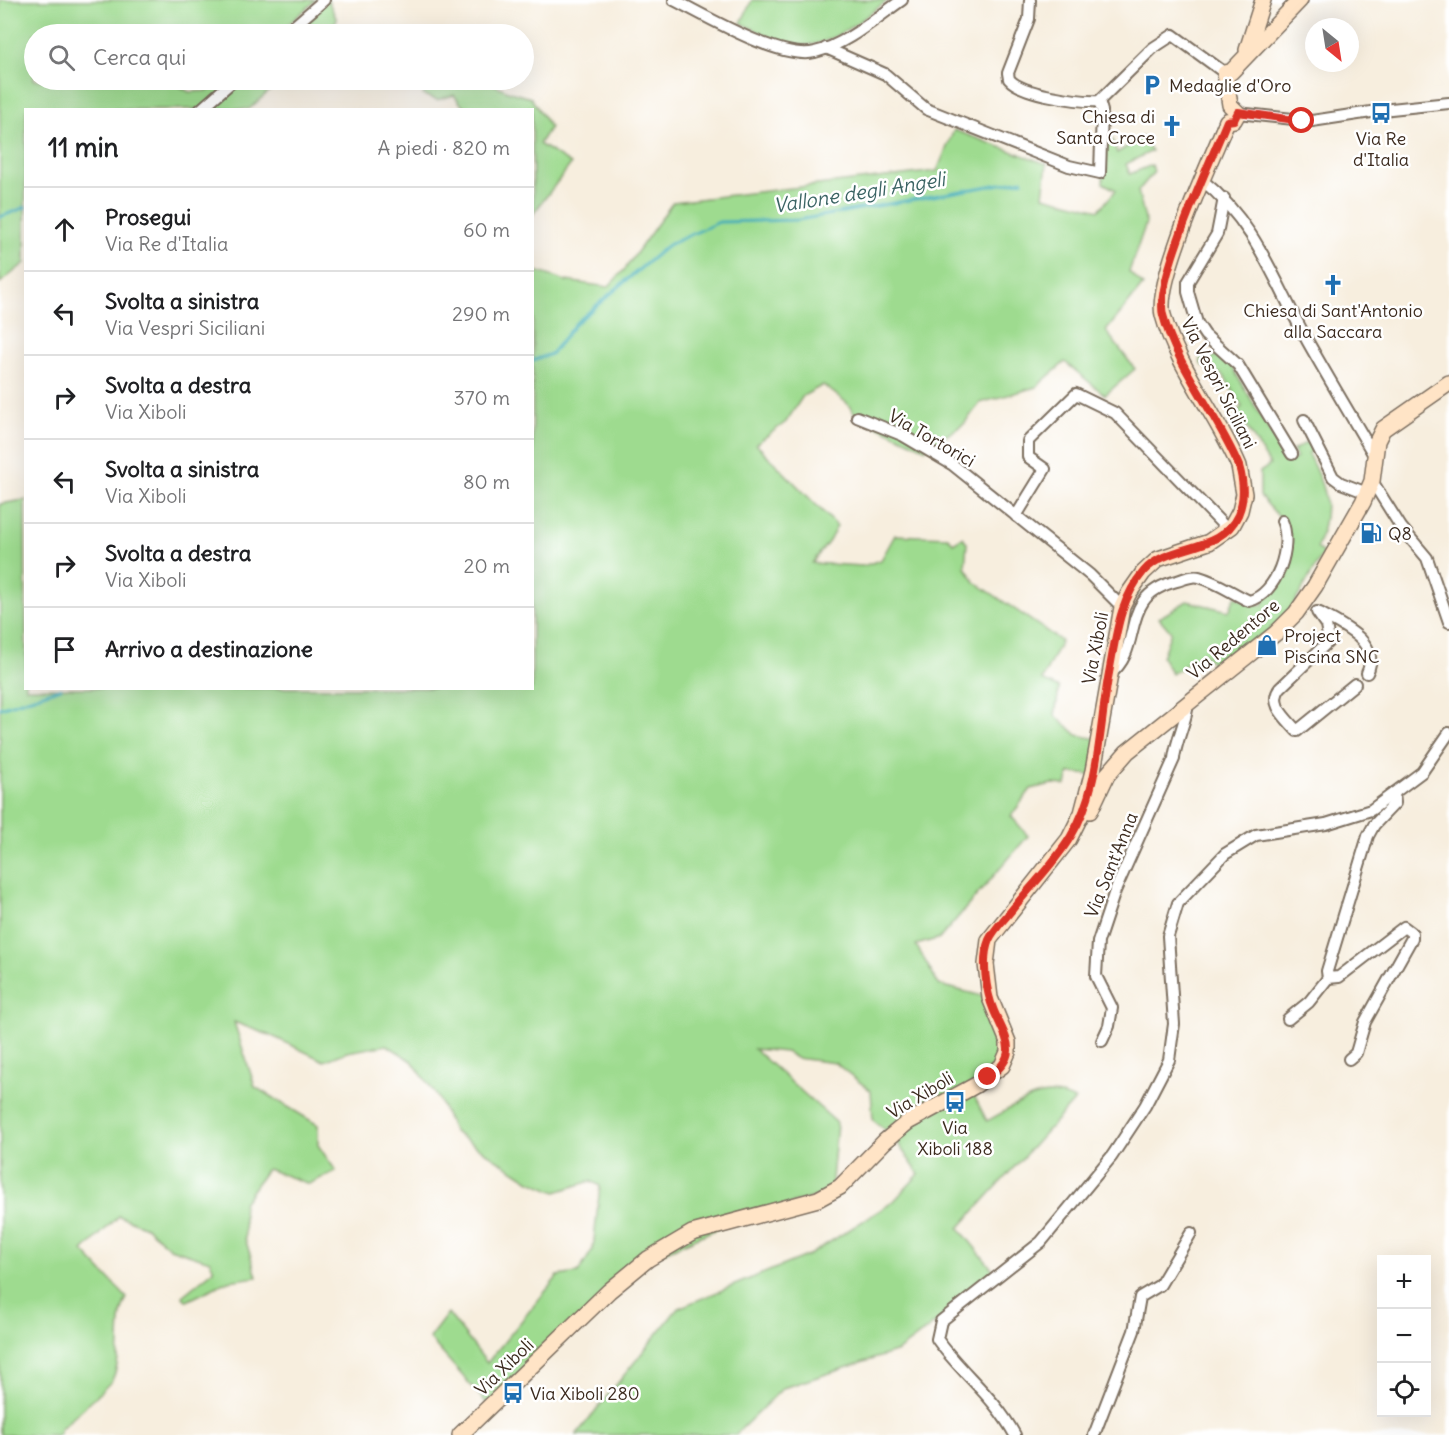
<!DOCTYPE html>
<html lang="it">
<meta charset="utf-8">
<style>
:root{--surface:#fff;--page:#f6f6f6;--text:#202124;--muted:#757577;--line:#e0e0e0}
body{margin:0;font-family:Delius,sans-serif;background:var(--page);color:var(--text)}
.controls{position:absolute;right:18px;bottom:18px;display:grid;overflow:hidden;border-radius:0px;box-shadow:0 6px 24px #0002}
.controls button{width:54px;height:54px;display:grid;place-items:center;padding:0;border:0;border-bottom:2px solid var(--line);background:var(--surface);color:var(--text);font:30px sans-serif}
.compass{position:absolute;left:1305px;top:18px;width:54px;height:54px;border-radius:50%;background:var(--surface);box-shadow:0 6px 24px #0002;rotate:150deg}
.stop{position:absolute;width:18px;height:18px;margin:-14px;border:4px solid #d93025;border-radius:50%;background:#fff}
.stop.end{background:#d93025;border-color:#fff;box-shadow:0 2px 6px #0008}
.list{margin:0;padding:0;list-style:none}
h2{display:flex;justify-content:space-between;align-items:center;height:78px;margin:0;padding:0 24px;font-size:26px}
h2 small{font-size:20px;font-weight:400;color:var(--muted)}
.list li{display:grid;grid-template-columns:39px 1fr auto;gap:18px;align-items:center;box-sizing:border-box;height:84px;padding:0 24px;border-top:2px solid var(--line)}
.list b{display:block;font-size:22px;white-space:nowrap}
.list p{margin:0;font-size:20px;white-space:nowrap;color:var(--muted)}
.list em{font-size:20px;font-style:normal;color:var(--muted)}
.icon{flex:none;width:33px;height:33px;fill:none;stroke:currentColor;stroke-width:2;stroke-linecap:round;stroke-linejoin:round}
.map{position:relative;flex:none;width:1449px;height:1435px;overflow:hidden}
.search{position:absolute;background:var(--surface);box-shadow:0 6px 24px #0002;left:24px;top:24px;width:510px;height:66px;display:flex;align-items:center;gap:15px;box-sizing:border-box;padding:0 21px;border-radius:33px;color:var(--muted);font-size:22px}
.panel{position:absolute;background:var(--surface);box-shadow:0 6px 24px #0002;left:24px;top:108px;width:510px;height:582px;border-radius:0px}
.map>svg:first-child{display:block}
</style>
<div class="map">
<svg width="1449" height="1435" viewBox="0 0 1449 1435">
<rect width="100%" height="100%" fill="#fff"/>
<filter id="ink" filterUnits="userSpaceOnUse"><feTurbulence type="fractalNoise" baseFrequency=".0167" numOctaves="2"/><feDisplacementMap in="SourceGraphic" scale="12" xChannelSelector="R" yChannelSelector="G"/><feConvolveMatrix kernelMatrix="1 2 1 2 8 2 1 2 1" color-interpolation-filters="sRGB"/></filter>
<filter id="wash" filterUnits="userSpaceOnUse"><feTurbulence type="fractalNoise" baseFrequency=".008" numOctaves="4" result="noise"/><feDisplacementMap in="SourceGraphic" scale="24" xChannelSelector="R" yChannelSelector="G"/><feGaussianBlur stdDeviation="1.35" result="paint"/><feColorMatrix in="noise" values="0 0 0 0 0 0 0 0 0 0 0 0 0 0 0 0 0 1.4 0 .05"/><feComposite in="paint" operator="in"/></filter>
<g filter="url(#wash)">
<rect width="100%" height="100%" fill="#f7eede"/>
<!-- green -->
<g fill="#9edb8f" stroke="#6c8256" stroke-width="1.5">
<polygon points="0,0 316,0 277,34 34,34 34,80 219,80 202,87 178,85 189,92 205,91 234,80 282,80 249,109 26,110 25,263 0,283"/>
<polygon points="328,0 337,20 324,34 285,34"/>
<path d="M752,0H889C856,22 822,58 780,41C767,36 754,29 741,23Z"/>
<polygon points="431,80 484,80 510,92 531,98 550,127 539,144 571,164 533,214 532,110 465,109 454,95 437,100 423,95"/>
<path d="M954,130L1047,164L1043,196L1099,210L1116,190L1103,183L1105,143L1113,140L1117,153L1142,137L1152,151L1126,164L1130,174L1152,165L1154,172L1138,191L1146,223L1129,272L1143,285L1106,331L1135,369L1105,395L1065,362L1036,387L980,403L964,424L926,449L857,417L847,403L823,385L803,396L786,422L756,444L837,526L829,541L812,563L863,566L881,560L895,535L948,537L953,543L963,537L967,543L965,567L975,582L1061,641L1042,680L1059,688L1055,715L1077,735L1098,739L1092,775L1069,773L1066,785L1052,784L1031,789L1011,816L1028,836L940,938L916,945L939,985L990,998L1008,1052L970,1088L987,1121C1017,1106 1040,1083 1075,1100L959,1228L998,1276L898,1351L783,1388L735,1435H576L678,1308L811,1254L893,1202L919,1174L892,1135L873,1120L871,1091L835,1063L796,1058L786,1052L754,1049L837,1123L831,1192L737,1220L648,1259L490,1407L429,1338L448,1313L487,1363L558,1276L578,1273L593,1249L600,1186L591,1181L556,1192L530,1181L454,1132L439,1099L412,1061L387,1045L347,1052L324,1061L274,1037L234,1022L255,1087L318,1125V1145L336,1171L309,1184L267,1169L243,1203L245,1238L257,1277L228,1281L187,1301L182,1296L214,1270L210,1261L170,1248L146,1227L119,1216L83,1251L127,1298C113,1321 125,1355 112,1380C108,1387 69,1420 60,1429L59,1435H0V504L25,500L26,688H532L533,270L566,281L608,287L625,269L673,202L937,171Z"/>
<path d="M1221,353L1230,363L1288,463L1297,458L1293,450L1311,440L1315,449L1308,454C1327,492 1332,507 1317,548L1323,553L1291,609L1278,624L1217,669L1203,652L1172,674L1162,657L1171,632L1159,618L1187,601L1229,611L1235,597L1262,606L1288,552L1286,525L1260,496V472L1270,465L1237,411L1242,407L1224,376L1201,364V357L1206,355L1210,359Z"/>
</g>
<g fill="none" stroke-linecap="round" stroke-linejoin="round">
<!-- stream -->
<g stroke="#3cacb9" stroke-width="3">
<polyline points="0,217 26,207"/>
<polyline points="532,361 551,354 576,323 668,245 719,222 798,220 1023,180"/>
<polyline points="0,708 61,688"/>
</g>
</g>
</g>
<g filter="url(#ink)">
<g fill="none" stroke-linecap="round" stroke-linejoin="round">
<defs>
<g id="street">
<path d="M674,0C706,16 781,61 815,52C846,45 876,18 902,0"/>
<path d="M1030,0L1029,19L1008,73L1009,79C1021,94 1080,102 1099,101L1153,48L1173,35L1225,73"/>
<polyline points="285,34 324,0"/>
<polyline points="826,48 885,74 926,109 1069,166 1100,173 1102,111 1099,101"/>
<polyline points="200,110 234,80"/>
<polyline points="1238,113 1312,121 1391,109 1449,103"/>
<path d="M1202,180C1257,224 1275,283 1308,342C1330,381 1353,419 1375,457"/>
<polyline points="1224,198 1217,234 1188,282 1188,292 1197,323 1205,335 1238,365 1292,454"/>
<polyline points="857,417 902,435 953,465 1090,575 1122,607"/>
<polyline points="1304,420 1333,477 1341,483 1367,493"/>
<polyline points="1372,481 1401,527 1427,558 1449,622"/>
<polyline points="1016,516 1045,469 1028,457 1028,441 1076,394 1115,413 1228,530"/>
<path d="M1317,612L1326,625L1329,641L1280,688C1268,704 1286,718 1297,731L1355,684"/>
<path d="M1320,613C1341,625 1382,642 1367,673"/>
<path d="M1109,675C1146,647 1116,596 1177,581C1184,579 1192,575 1199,577C1217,582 1232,593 1249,601C1277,594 1293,546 1282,521"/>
<polyline points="1288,1019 1309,1002 1328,978"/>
<path d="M1102,1041L1109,1026L1112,1008L1096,976L1098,942L1115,891L1174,759C1175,743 1190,711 1187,703"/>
<polyline points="1349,1059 1356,1053 1365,1022 1412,938 1412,933 1404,927 1339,977 1328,978 1327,971 1368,836 1374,825 1395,803 1394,793"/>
<path d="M1015,1435C993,1395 962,1374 937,1339L941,1321L1041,1242L1112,1156L1145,1106L1169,1060L1174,1024L1168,936L1178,903L1225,854L1256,835L1326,824L1371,810L1422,772L1449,733"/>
<polyline points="1094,1435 1134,1331 1140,1297 1160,1285 1191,1233"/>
</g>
<g id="secondary">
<polyline points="1247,50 1263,0"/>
<polyline points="1227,121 1234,120 1238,113 1230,105 1225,73 1231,72 1300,0"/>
<polyline points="1090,811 1107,775 1127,752 1276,633 1296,613 1315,586 1363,502 1372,481 1377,441 1383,429 1449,383"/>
<path d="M460,1435L609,1291L648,1259L692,1233L818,1199L840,1187L885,1141L908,1122L976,1085L1002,1066L1008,1052V1042L990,998L986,964L989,940L1069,839L1082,813L1093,771L1122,607L1129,593L1143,573L1158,559L1209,542L1232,526L1240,511L1244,494L1239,466C1218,416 1177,367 1163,315C1154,281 1212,158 1227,121"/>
</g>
</defs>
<!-- street casing -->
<use href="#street" stroke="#7d6f61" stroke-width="14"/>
<!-- secondary casing -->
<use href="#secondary" stroke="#7d6f61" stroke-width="18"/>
<!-- street -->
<use href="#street" stroke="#fff" stroke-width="10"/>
<!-- secondary -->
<use href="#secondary" stroke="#ffe4c6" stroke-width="15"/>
</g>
</g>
<g fill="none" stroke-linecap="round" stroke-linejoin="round" filter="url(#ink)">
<!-- route -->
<path stroke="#d93025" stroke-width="8" d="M988,1077C1021,1055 1006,1039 994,1011C986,992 981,959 989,940C994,929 1004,920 1011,911C1031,886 1055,863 1071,836C1100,790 1099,726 1109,673C1116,637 1119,600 1144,571C1170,542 1220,554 1238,515C1245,499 1244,483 1239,466C1219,417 1176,366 1163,315C1154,281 1212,158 1227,121L1234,120L1238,112L1302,121"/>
</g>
<!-- icons -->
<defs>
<symbol id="parking-bare" viewBox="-9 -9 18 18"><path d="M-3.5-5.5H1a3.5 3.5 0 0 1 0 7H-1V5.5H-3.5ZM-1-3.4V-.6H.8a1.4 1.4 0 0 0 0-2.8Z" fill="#1f6fb2" stroke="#fff" stroke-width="2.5" paint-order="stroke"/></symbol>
<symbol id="bus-bare" viewBox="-9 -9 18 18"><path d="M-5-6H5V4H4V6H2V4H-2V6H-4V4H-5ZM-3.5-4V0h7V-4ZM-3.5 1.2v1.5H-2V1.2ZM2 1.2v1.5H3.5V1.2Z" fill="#1f6fb2" stroke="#fff" stroke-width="2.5" paint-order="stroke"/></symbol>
<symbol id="church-bare" viewBox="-9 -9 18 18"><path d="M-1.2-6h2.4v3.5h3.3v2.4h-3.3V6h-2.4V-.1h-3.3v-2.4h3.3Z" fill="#1f6fb2" stroke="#fff" stroke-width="2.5" paint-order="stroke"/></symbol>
<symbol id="fuel-bare" viewBox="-9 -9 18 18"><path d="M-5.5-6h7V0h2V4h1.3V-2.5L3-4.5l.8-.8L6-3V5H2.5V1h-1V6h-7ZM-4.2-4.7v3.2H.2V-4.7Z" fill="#1f6fb2" stroke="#fff" stroke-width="2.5" paint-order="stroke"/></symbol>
<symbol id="shop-bare" viewBox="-9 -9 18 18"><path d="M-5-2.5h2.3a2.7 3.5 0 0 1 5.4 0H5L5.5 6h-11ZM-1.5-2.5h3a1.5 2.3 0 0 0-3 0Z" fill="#1f6fb2" stroke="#fff" stroke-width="2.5" paint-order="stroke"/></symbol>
</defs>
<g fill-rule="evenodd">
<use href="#parking-bare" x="1137" y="70" width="30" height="30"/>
<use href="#bus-bare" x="1366" y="98" width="30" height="30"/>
<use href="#church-bare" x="1157" y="111" width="30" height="30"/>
<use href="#church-bare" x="1318" y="270" width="30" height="30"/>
<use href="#fuel-bare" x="1356" y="518" width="30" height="30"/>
<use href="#shop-bare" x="1252" y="630" width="30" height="30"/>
<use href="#bus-bare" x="940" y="1087" width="30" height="30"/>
<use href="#bus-bare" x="498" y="1378" width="30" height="30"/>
</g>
<g text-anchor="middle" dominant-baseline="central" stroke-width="5" stroke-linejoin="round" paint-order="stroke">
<!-- poi labels -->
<g font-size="18" fill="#3b2a1e" stroke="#fff" text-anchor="start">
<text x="1169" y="85">Medaglie d'Oro</text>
<text x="1155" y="116" text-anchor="end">Chiesa di<tspan x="1155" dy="21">Santa Croce</tspan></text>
<text x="1381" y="138" text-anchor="middle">Via Re<tspan x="1381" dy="21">d'Italia</tspan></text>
<text x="1333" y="310" text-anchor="middle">Chiesa di Sant'Antonio<tspan x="1333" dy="21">alla Saccara</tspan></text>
<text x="1388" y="533">Q8</text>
<text x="1284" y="635">Project<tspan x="1284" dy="21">Piscina SNC</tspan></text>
<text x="955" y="1127" text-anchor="middle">Via<tspan x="955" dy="21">Xiboli 188</tspan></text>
<text x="530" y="1393">Via Xiboli 280</text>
</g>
<!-- street labels -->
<g font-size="18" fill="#3b2a1e" stroke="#fff">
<text transform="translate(1219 383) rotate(63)">Via Vespri Siciliani</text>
<text transform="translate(932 438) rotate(30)">Via Tortorici</text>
<text transform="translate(1233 639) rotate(-40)">Via Redentore</text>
<text transform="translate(1095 648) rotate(-79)">Via Xiboli</text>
<text transform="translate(1111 865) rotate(-68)">Via Sant'Anna</text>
<text transform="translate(920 1095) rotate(-31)">Via Xiboli</text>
<text transform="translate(504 1367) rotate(-44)">Via Xiboli</text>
</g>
<!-- water labels -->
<g font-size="20" font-style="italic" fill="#3b6464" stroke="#fff">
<text transform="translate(859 192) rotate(-9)">Vallone degli Angeli</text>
</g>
</g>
</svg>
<div class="controls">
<button>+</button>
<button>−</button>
<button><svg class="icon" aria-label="locate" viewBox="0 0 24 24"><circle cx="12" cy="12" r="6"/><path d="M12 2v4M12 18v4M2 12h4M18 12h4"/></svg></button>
</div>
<svg class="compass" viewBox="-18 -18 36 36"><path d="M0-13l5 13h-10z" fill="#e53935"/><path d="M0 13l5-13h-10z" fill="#757577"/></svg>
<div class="stop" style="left:1302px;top:121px"></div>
<div class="stop end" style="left:988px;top:1077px"></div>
<div class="search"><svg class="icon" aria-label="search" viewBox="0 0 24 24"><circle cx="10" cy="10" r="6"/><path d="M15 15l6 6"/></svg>Cerca qui</div>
<section class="panel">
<h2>11 min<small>A piedi · 820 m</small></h2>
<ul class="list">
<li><svg class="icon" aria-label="ahead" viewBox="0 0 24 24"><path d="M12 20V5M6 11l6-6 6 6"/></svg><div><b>Prosegui</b><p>Via Re d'Italia</p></div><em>60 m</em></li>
<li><svg class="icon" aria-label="left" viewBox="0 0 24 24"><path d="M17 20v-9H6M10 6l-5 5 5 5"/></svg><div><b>Svolta a sinistra</b><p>Via Vespri Siciliani</p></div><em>290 m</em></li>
<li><svg class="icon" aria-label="right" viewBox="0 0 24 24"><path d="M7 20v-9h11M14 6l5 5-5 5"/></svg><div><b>Svolta a destra</b><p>Via Xiboli</p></div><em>370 m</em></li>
<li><svg class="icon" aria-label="left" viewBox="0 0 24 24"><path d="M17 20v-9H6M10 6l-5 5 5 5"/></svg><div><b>Svolta a sinistra</b><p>Via Xiboli</p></div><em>80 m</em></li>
<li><svg class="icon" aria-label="right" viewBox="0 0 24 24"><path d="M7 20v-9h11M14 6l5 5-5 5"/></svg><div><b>Svolta a destra</b><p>Via Xiboli</p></div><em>20 m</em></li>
<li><svg class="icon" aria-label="arrive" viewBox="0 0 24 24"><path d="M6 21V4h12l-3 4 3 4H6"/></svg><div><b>Arrivo a destinazione</b></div></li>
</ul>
</section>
</div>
